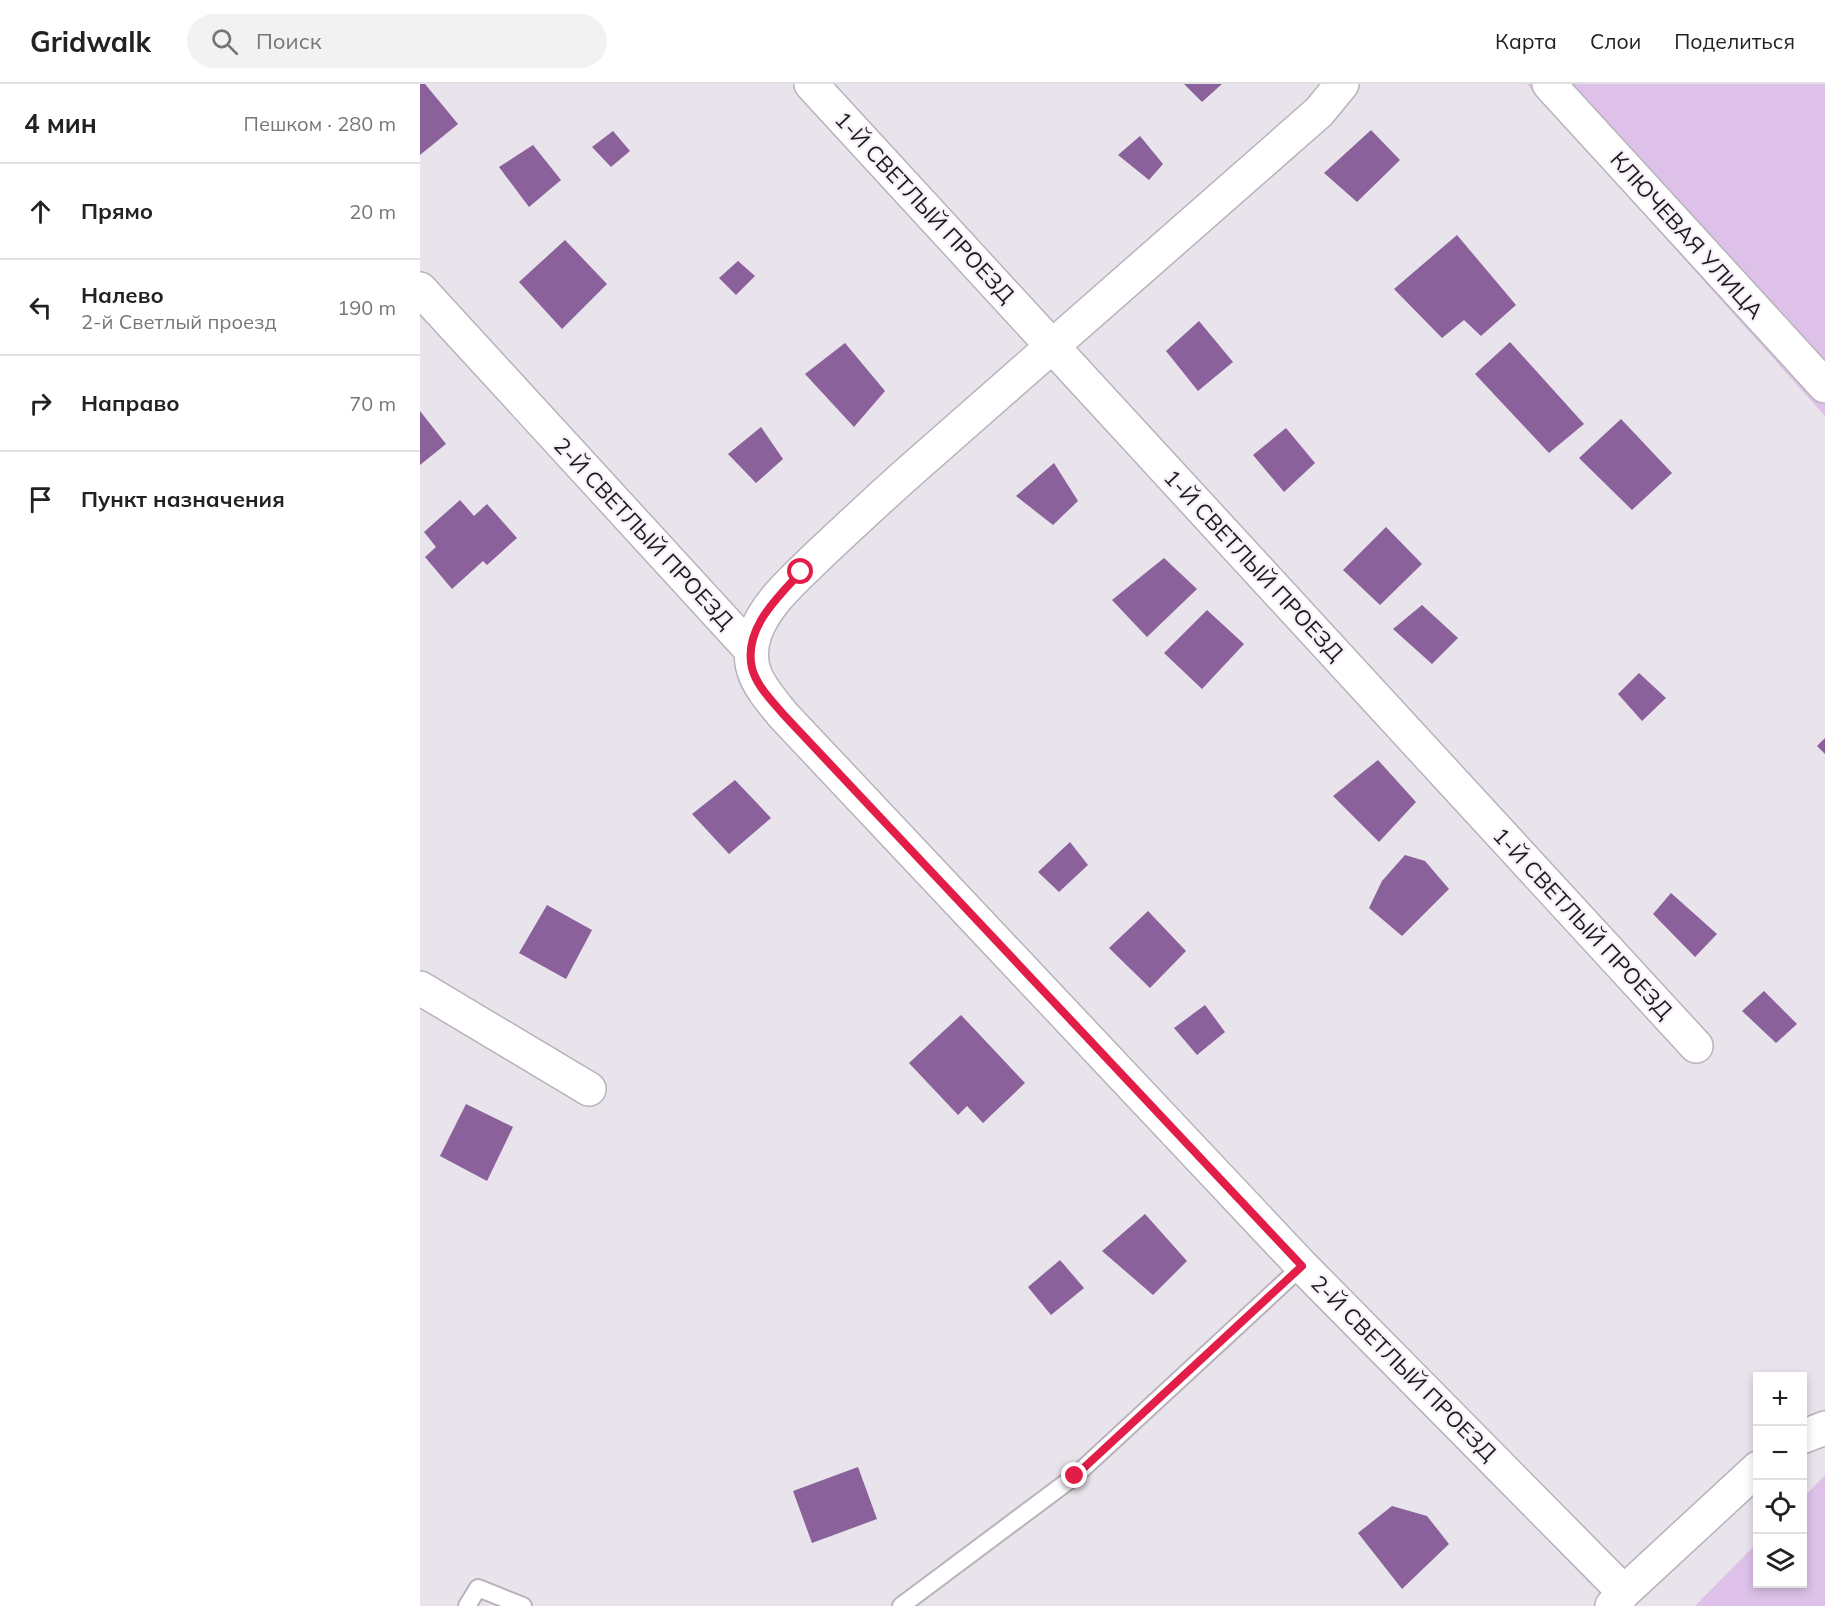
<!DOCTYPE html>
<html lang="ru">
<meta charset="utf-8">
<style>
:root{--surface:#fff;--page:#f2f2f2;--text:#222;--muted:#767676;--line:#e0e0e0}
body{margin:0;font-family:Mulish,sans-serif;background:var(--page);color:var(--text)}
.controls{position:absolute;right:18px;bottom:18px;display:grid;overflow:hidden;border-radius:0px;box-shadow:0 3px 9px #0003}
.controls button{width:54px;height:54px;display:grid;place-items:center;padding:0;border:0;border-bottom:2px solid var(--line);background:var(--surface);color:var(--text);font:30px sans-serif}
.stop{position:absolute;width:18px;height:18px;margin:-14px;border:4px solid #e11d48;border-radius:50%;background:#fff}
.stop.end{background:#e11d48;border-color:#fff;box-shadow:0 2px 6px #0008}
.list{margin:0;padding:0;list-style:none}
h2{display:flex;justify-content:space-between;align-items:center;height:78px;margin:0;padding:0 24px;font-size:26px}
h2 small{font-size:20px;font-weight:400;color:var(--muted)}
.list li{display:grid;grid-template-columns:39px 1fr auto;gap:18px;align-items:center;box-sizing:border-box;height:96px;padding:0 24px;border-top:2px solid var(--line)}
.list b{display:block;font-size:22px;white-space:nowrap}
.list p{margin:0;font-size:20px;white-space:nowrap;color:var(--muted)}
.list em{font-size:20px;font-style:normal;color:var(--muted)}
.icon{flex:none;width:33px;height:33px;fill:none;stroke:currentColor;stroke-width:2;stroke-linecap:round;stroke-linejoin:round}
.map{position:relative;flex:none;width:1405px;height:1522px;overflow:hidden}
header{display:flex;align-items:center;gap:36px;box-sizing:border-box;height:84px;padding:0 30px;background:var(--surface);border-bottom:2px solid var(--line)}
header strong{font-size:28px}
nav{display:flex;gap:33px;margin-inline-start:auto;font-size:21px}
.search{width:420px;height:54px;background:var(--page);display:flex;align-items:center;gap:15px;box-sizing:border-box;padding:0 21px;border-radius:33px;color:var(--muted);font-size:22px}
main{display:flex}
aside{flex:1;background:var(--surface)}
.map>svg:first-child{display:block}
</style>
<header>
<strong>Gridwalk</strong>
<div class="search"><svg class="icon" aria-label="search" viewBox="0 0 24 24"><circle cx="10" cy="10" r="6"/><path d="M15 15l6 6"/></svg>Поиск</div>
<nav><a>Карта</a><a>Слои</a><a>Поделиться</a></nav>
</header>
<main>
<aside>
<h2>4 мин<small>Пешком · 280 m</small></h2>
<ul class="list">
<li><svg class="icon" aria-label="ahead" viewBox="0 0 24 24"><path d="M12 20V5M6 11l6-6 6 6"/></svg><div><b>Прямо</b></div><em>20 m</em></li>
<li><svg class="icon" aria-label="left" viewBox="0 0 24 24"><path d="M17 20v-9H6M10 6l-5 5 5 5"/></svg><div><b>Налево</b><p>2-й Светлый проезд</p></div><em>190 m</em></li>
<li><svg class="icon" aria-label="right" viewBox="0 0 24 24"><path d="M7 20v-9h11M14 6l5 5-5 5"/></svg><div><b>Направо</b></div><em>70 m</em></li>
<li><svg class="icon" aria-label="arrive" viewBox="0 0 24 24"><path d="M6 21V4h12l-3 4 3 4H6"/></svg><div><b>Пункт назначения</b></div></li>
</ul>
</aside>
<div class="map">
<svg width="1405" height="1522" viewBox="0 0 1405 1522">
<rect width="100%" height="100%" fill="#e9e3ec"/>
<!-- green -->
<g fill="#ddc1e8">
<polygon points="1107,0 1405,0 1405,332"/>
<polygon points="1405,1391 1405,1522 1275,1522 1337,1459 1338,1500 1382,1500 1383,1414"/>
</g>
<!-- building -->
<g fill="#8a619b">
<polygon points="0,0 5,0 38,40 0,71"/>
<polygon points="764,0 802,0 782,18"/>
<polygon points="951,46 980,76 937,118 904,89"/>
<polygon points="193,47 210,67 191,83 172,63"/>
<polygon points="720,52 743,80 729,96 698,71"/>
<polygon points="113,61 141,96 109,123 79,83"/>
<polygon points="1037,151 1096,221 1061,252 1044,236 1022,254 974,205"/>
<polygon points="145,156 187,200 142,245 99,198"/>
<polygon points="318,177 335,192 316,211 299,194"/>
<polygon points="779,237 813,278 778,307 746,267"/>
<polygon points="1090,258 1164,340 1129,369 1055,290"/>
<polygon points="425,259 465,307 434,343 385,290"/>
<polygon points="0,327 26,360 0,381"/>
<polygon points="1201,335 1252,389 1212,426 1159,374"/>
<polygon points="341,343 363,375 336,399 308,370"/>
<polygon points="866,344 895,379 864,408 833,371"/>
<polygon points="634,379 658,417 633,441 596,412"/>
<polygon points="40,416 54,432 67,420 97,454 67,481 63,477 32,505 5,473 16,463 4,448"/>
<polygon points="966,443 1002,480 960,521 923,486"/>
<polygon points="744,474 777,505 727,553 692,516"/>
<polygon points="1002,521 1038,554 1012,580 973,545"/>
<polygon points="787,526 824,560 782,605 744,569"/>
<polygon points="1219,589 1246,614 1222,637 1198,610"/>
<polygon points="1405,654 1405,670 1397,662"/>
<polygon points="958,676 996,718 959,758 913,712"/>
<polygon points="315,696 351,734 309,770 272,730"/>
<polygon points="650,758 668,781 639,808 618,788"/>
<polygon points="985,771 1005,777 1029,805 982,852 949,824 962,797"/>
<polygon points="1251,809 1297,850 1275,873 1233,830"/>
<polygon points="127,821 172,846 146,895 99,869"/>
<polygon points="728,827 766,867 730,904 689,864"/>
<polygon points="1344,907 1377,940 1356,959 1322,927"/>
<polygon points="785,921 805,948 777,971 754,944"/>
<polygon points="541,931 605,999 563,1039 547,1022 538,1031 489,979"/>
<polygon points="46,1020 93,1043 67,1097 20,1072"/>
<polygon points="725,1130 767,1177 733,1211 682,1167"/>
<polygon points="640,1176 664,1204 631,1231 608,1203"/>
<polygon points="438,1383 457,1435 392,1459 373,1407"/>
<polygon points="972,1422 1007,1432 1029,1460 982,1505 938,1449"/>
</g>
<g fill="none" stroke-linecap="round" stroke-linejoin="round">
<defs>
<g id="service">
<polyline points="47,1522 58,1504 103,1522"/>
<polyline points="481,1522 655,1392 882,1182"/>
</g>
<g id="minor">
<polyline points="391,0 1276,962"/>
<path d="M922,0L899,28C765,146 630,263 497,381C464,410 432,440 400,470C377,493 346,518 335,550C323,585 342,605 363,631L882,1182L1204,1508"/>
<polyline points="1129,0 1405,302"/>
<polyline points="0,205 331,566"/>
<polyline points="0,904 169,1005"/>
<polyline points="1382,1353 1405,1344"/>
<polyline points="1192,1522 1204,1508 1338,1384"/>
</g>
</defs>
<!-- service casing -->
<use href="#service" stroke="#b8b2bb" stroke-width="20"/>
<!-- minor casing -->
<use href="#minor" stroke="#b8b2bb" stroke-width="36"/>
<!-- service -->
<use href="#service" stroke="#fff" stroke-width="16"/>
<!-- minor -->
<use href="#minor" stroke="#fff" stroke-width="33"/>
</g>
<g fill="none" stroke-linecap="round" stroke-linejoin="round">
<!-- route -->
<path stroke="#e11d48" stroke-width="8" d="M381,488C357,514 323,545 332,584C336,601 352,617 363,630L882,1182L655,1392"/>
</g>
<g text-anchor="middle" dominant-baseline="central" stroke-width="4.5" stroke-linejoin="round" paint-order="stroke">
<!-- street labels -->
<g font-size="22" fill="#1d1a1e" stroke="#f7f0f9">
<text transform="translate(505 123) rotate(47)">1-Й СВЕТЛЫЙ ПРОЕЗД</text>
<text transform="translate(1267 151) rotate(48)">КЛЮЧЕВАЯ УЛИЦА</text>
<text transform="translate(224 449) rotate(47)">2-Й СВЕТЛЫЙ ПРОЕЗД</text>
<text transform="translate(834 481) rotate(47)">1-Й СВЕТЛЫЙ ПРОЕЗД</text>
<text transform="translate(1163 839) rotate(47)">1-Й СВЕТЛЫЙ ПРОЕЗД</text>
<text transform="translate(984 1284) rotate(45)">2-Й СВЕТЛЫЙ ПРОЕЗД</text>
</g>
</g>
</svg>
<div class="controls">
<button>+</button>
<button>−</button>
<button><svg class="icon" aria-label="locate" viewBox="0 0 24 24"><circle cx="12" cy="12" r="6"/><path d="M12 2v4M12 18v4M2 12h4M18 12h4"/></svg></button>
<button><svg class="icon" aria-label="layers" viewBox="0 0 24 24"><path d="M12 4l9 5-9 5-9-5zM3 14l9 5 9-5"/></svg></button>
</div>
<div class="stop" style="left:381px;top:488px"></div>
<div class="stop end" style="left:655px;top:1392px"></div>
</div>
</main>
